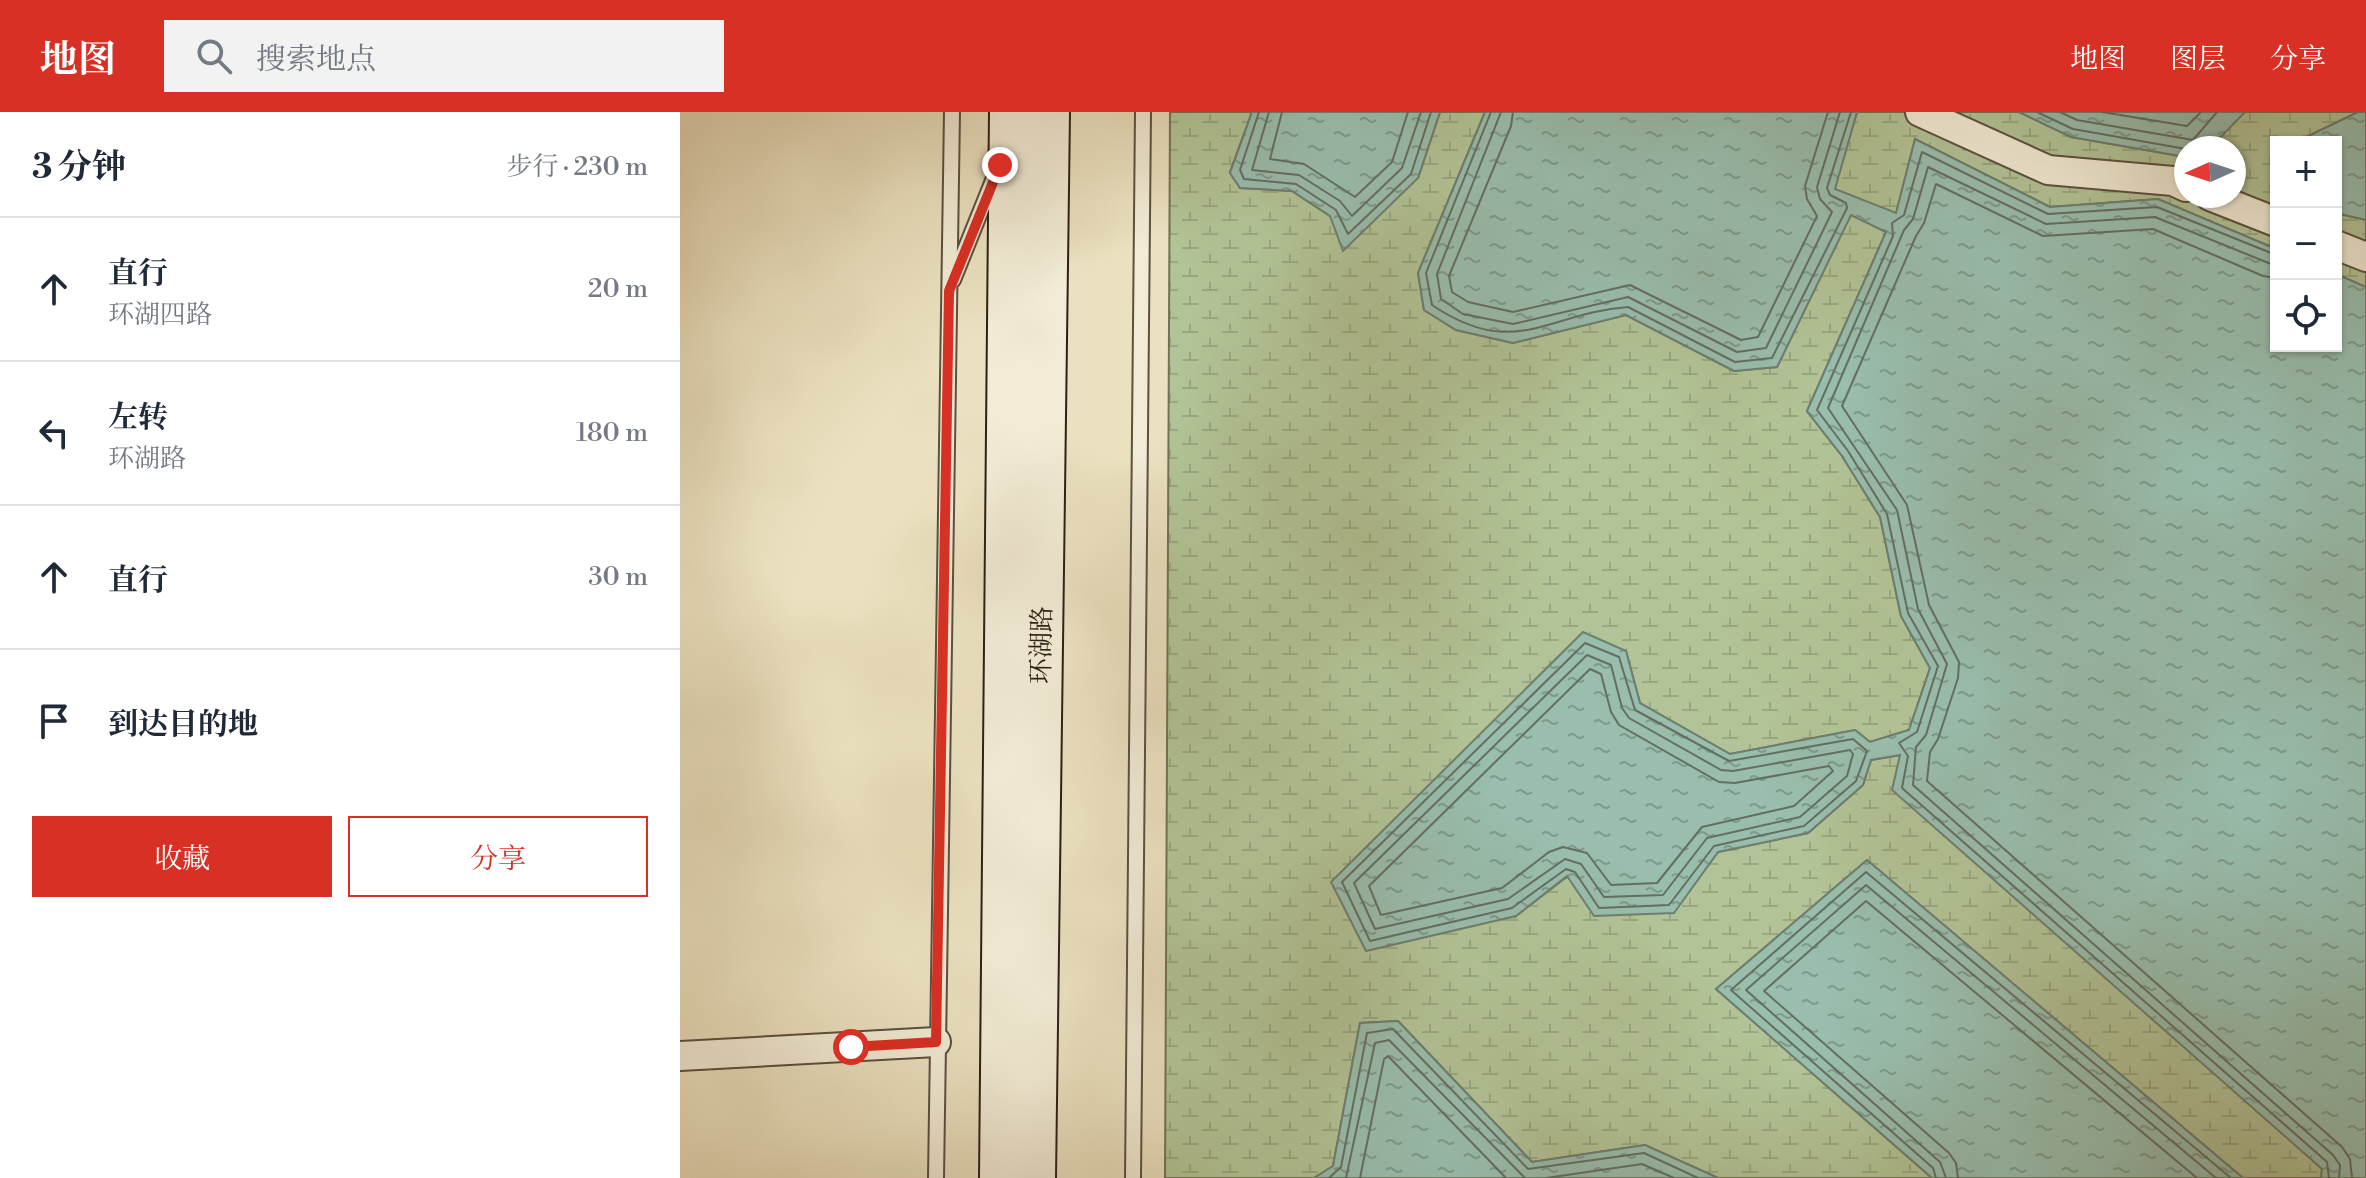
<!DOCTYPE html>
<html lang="zh">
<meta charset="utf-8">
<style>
:root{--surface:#fff;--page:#f2f2f3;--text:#1f2937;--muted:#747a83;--line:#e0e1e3;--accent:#d93025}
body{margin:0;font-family:"Libre Bodoni","Noto Serif SC",serif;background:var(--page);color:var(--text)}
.controls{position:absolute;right:24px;top:24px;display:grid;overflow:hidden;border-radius:0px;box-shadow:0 2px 6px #0004}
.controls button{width:72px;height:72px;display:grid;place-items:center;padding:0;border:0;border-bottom:2px solid var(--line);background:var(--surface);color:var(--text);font:40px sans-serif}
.compass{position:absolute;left:1494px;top:24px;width:72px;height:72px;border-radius:50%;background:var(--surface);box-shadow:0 2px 6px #0004;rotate:267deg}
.stop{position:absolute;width:24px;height:24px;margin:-18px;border:6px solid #d93025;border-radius:50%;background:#fff}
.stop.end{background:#d93025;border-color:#fff;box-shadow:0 2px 8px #0008}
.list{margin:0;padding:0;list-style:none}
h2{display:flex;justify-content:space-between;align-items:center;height:104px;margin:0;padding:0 32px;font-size:34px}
h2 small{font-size:26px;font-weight:400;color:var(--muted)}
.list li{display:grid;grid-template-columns:52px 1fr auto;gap:24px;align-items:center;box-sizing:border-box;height:144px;padding:0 32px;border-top:2px solid var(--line)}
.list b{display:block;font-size:30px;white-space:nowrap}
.list p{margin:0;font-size:26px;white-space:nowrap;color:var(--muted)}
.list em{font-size:26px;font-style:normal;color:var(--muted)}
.actions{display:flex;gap:16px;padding:24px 32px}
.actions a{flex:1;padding:18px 0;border:2px solid var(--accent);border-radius:0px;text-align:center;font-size:28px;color:var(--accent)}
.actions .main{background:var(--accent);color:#fff}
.icon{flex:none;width:44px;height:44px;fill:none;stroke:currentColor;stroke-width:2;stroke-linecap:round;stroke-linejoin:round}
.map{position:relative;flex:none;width:1686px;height:1066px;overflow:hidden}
header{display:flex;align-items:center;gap:48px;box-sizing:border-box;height:112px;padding:0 40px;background:var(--accent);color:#fff}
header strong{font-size:38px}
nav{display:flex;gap:44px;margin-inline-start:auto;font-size:28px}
.search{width:560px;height:72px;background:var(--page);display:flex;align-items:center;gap:20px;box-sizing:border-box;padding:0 28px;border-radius:0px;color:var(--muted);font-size:30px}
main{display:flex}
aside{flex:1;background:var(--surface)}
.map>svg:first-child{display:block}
</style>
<header>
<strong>地图</strong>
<div class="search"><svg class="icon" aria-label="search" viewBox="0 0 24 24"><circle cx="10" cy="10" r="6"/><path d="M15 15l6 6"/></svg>搜索地点</div>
<nav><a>地图</a><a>图层</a><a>分享</a></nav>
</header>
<main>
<aside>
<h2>3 分钟<small>步行 · 230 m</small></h2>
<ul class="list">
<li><svg class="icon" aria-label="ahead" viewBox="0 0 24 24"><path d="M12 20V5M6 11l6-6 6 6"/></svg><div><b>直行</b><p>环湖四路</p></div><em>20 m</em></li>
<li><svg class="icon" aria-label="left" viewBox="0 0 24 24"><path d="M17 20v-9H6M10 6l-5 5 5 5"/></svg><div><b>左转</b><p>环湖路</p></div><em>180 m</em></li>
<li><svg class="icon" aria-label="ahead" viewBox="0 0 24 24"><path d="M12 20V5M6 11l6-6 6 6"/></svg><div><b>直行</b></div><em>30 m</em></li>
<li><svg class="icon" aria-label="arrive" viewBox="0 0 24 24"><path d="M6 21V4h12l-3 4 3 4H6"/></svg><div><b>到达目的地</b></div></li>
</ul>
<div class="actions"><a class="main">收藏</a><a>分享</a></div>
</aside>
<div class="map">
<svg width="1686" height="1066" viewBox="0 0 1686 1066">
<defs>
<pattern id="wetland-marsh" width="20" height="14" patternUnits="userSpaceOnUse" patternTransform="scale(2)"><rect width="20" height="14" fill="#b2c497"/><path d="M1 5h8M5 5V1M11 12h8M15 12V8" fill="none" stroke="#99a881"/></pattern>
<pattern id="water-ripples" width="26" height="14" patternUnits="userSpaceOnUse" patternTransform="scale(2)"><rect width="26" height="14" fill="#99beae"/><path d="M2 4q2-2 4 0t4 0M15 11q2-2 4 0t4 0" fill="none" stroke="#7d9a8c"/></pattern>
</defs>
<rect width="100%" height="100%" fill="#ebe1c0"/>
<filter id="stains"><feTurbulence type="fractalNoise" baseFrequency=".0025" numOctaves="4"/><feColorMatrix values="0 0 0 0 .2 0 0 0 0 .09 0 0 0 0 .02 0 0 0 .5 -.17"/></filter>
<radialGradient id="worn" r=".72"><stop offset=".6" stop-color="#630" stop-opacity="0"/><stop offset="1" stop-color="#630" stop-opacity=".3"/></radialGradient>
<!-- wetland -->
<g fill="url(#wetland-marsh)" stroke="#6f7256" stroke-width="2">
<polygon points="490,0 572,0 550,60 560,76 612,79 650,104 738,66 760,0 805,0 738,161 744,198 776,218 833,231 946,203 1054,259 1097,255 1171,102 1206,120 1127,299 1162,344 1200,405 1221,504 1250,556 1229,618 1190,630 1175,618 1050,642 960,591 946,539 836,804 888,764 993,801 1038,740 1128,721 1183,673 1191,648 1221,643 1642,1057 1641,1066 1563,1066 1187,748 1036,877 1252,1066 1038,1066 965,1033 852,1050 718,909 680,911 653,1054 634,1066 485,1066"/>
<polygon points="1177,0 1339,0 1391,25 1506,45 1506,84 1554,84 1554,36 1530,36 1558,3 1565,0 1678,0 1616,30 1596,30 1596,137 1478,87 1370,95 1235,27 1216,102 1154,77"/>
<polygon points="1656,101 1686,108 1686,175 1656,162"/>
</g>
<!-- water -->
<g fill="url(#water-ripples)" stroke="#6d7f71" stroke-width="2">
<polygon points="572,0 760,0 738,66 663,139 650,104 612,79 560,76 550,61"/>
<polygon points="805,0 1177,0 1155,77 1216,101 1235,27 1370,95 1478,87 1596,137 1596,234 1656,234 1656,162 1686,175 1686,1066 1641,1066 1642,1057 1212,678 1220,643 1191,648 1183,673 1128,721 1038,740 994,801 914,804 887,764 836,804 686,839 651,770 903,520 946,539 960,591 1050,642 1175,618 1190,630 1229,618 1250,556 1221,504 1200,405 1162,344 1127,299 1206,120 1171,103 1097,255 1054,259 946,203 833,231 776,218 744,198 738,161"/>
<polygon points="1339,0 1565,0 1530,36 1506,36 1506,45 1391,25"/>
<polygon points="1678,0 1686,0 1686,108 1656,101 1656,30 1616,30"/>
<polygon points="1187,748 1563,1066 1252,1066 1036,877"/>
<polygon points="718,909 852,1050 965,1033 1038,1066 634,1066 653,1054 680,911"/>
</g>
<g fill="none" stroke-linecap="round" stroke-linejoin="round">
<!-- shore -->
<g stroke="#626f62" stroke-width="2">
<polyline points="579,0 560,58 564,67 616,72 656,98 668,122 731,62 751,0"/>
<polyline points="589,0 572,58 619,63 660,89 672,104 722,56 741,0"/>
<polyline points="602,0 590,47 624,52 675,85 712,50 728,0"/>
<path d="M811,0L746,161L752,193C835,249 867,201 948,195L1055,250L1092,246L1167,96L1166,91L1150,83L1147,76L1171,0"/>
<polyline points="821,0 757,162 761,187 783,202 833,212 948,185 1057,240 1086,236 1152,100 1140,87 1137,75 1160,0"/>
<polyline points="833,0 831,14 769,164 772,180 788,190 833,200 950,173 1061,228 1078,225 1137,104 1127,87 1125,74 1148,0"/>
<polyline points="1357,0 1393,17 1506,37"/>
<polyline points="1380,0 1397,8 1513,28 1537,0"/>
<polyline points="1422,0 1507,14 1521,0"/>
<polyline points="1596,143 1477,95 1368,102 1242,40 1224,103 1212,111 1213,124 1137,298 1168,339 1207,402 1228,501 1258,554 1237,620 1219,631 1228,644 1222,676 1647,1050 1649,1066"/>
<polyline points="1596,154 1475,105 1366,112 1248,55 1233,107 1224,118 1148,296 1217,398 1238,497 1267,552 1246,623 1236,635 1233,673 1653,1043 1660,1053 1659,1066"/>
<polyline points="1596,166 1583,164 1473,117 1363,124 1256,72 1244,111 1236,124 1162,294 1227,393 1249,493 1279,550 1278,566 1258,627 1250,640 1247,669 1662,1035 1670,1047 1672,1066"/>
<polygon points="905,531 939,545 955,598 1049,649 1173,627 1187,639 1176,669 1124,714 1034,734 989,793 919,796 895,760 886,757 832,796 690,829 662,770"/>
<polygon points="907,543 931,553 942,596 949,606 1041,658 1053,659 1170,638 1173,642 1167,664 1120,705 1027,726 983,783 924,785 901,752 885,747 828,787 695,817 674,771"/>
<polygon points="910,557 921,562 931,600 939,613 1039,670 1055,671 1149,654 1153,659 1114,694 1022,715 977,771 931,773 907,741 883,735 869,740 822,776 701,803 689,774"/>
<polyline points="649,1066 661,1055 687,921 713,917 848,1057 964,1041 1018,1066"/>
<polyline points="666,1066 695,931 709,928 845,1066"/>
<polyline points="680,1066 704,947 708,944 826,1066"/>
<polyline points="866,1066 962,1052 994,1066"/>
<polyline points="1256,1066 1253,1056 1051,878 1186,760 1551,1066"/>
<polyline points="1266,1066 1260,1050 1066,878 1186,773 1536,1066"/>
<polyline points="1278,1066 1276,1051 1269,1041 1084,879 1186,789 1517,1066"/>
</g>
<defs>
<g id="lane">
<polyline points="273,168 316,61"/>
<polyline points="256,1066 272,0"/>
<polyline points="453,1066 463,0"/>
</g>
<g id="street">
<polyline points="1240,0 1368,58 1493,69 1506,75"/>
<polyline points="1530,84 1596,110"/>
<polyline points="1656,133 1686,145"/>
<polyline points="0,944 256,930"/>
</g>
<g id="secondary">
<polyline points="320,1066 330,0"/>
<polyline points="355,1066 369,0"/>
</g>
</defs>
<!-- lane casing -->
<use href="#lane" stroke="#5c5040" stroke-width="18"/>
<!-- street casing -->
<use href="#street" stroke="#5c5040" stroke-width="32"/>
<!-- secondary casing -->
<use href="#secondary" stroke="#2c2015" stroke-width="44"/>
<!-- lane -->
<use href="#lane" stroke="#f2ecd6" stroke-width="14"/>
<!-- street -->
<use href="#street" stroke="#f2ecd6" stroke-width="28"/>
<!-- secondary -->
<use href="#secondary" stroke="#f2ecd6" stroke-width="40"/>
</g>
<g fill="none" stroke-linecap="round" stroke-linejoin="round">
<!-- route -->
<polyline stroke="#d93025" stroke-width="10" points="171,935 256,930 269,179 320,53"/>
</g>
<g text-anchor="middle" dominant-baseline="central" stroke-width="8" stroke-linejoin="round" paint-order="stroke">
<!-- street labels -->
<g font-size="26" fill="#2c2015" stroke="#f2ecd6">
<text transform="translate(362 533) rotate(-89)">环湖路</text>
</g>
</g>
<rect width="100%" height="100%" filter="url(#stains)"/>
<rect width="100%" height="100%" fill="url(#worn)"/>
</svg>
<div class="controls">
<button>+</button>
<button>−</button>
<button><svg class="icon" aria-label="locate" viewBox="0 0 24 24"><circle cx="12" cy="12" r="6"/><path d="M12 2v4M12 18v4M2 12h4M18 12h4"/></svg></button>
</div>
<svg class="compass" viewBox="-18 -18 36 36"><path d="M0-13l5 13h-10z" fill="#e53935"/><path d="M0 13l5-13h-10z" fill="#747a83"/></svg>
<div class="stop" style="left:171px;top:935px"></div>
<div class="stop end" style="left:320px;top:53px"></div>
</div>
</main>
